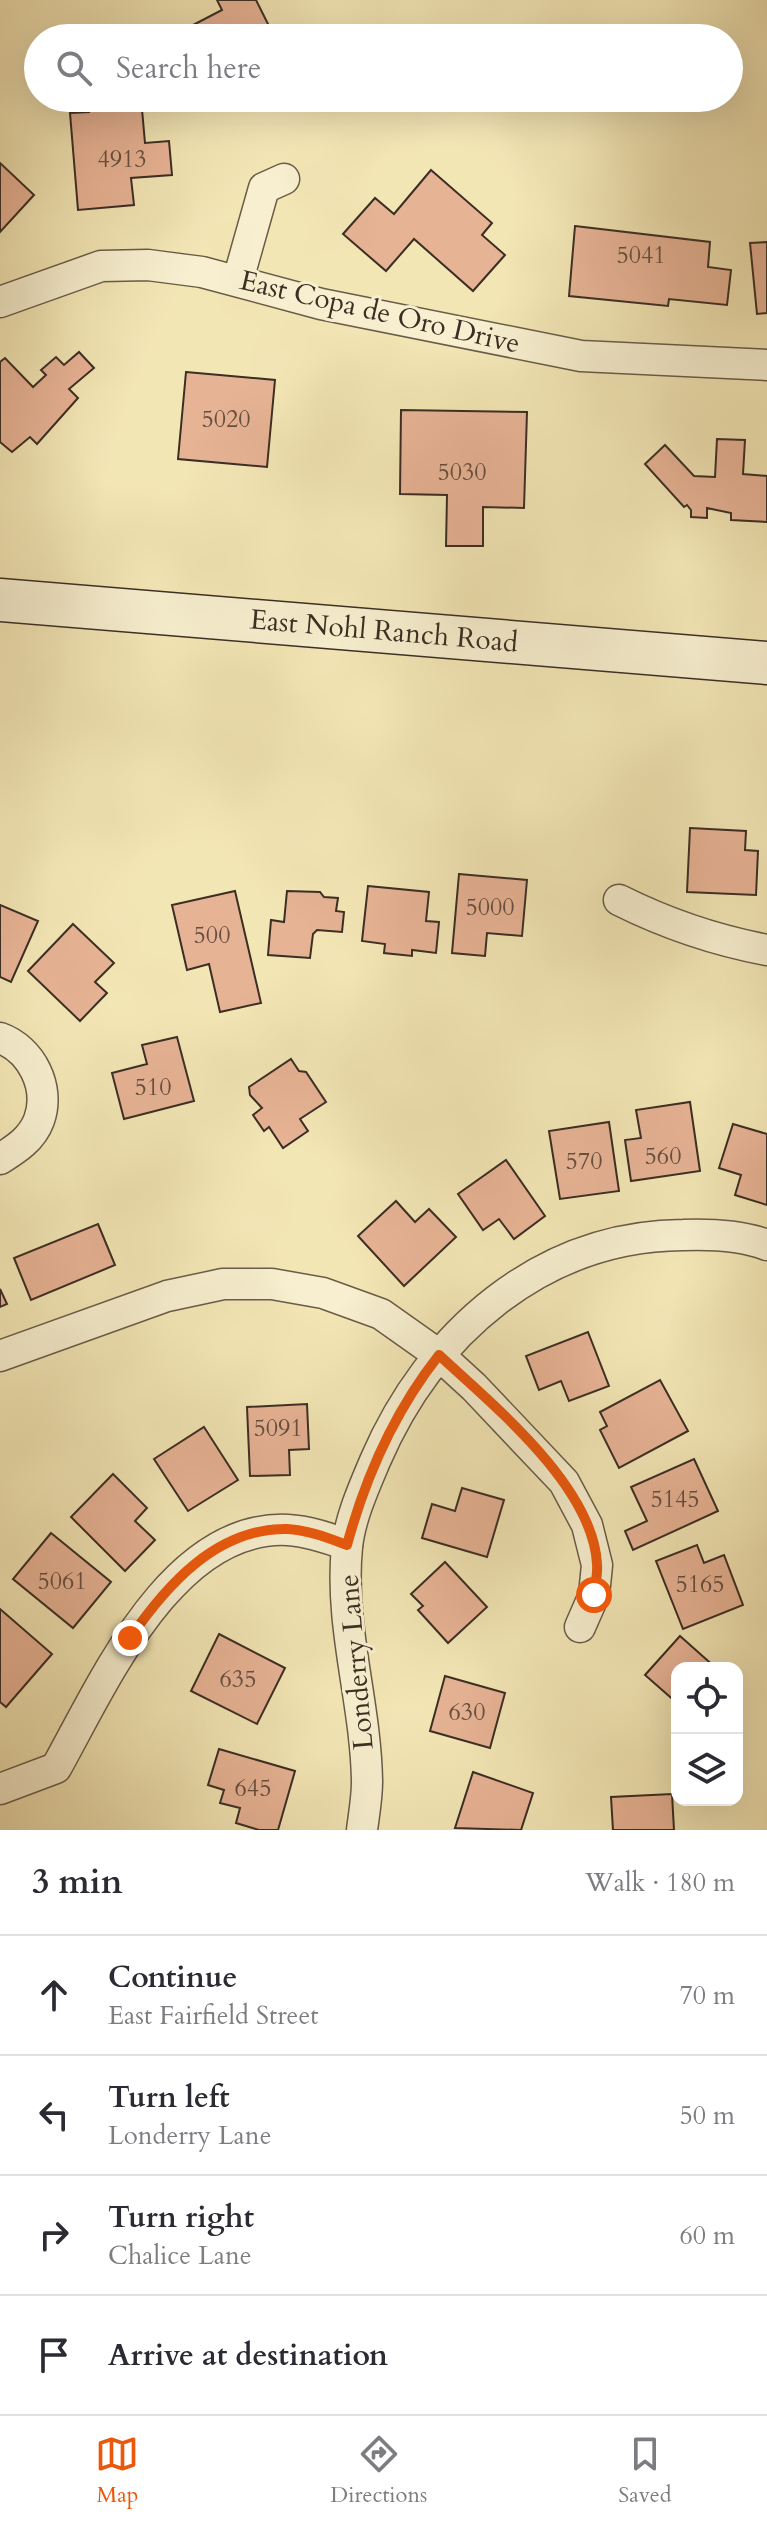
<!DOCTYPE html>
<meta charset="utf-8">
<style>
:root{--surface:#fff;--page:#f7f7f7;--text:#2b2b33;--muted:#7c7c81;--line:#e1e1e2;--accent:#ea580c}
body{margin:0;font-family:Cardo,serif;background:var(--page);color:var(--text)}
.controls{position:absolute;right:24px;bottom:24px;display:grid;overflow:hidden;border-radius:16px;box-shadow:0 8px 32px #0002}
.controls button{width:72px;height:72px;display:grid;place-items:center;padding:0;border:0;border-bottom:2px solid var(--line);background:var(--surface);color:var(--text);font:40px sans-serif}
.stop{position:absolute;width:24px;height:24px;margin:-18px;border:6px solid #ea580c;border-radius:50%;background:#fff}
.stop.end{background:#ea580c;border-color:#fff;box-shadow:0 2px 8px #0008}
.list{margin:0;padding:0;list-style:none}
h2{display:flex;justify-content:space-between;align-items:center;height:104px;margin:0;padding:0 32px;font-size:34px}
h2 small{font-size:26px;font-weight:400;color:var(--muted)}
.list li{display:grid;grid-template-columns:52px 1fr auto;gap:24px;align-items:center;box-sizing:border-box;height:120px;padding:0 32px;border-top:2px solid var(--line)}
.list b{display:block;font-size:30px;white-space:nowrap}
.list p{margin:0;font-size:26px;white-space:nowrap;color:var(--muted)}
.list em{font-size:26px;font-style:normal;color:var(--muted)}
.icon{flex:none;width:44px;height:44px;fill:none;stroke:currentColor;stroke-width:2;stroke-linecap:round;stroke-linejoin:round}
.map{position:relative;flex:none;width:767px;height:1830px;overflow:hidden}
.search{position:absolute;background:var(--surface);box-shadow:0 8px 32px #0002;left:24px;right:24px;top:24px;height:88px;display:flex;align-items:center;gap:20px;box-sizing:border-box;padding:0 28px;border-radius:44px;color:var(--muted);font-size:30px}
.sheet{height:584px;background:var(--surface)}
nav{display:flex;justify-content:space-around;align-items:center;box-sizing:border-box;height:112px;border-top:2px solid var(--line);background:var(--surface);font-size:22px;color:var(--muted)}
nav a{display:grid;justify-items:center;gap:4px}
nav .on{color:var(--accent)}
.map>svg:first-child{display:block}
</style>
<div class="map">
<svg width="767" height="1830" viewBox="0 0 767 1830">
<rect width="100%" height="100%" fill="#f3e6b5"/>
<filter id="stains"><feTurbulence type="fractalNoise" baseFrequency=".0025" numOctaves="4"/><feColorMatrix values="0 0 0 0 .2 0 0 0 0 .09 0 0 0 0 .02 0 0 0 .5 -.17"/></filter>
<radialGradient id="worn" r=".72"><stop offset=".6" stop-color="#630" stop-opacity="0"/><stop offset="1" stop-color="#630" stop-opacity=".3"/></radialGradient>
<!-- building -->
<g fill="#e7b395" stroke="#3b2e24" stroke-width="2">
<polygon points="217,0 256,0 275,38 168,38 222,10"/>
<polygon points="87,98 141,98 145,143 169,141 172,175 131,178 134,205 78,210 70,113 89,112"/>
<polygon points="195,98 213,98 199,105"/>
<polygon points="0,163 34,195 0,232"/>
<polygon points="431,170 492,223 482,235 505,255 473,291 414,239 386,271 343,234 375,198 394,214"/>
<polygon points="575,226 710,242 708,267 731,270 727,305 669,299 668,306 569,296"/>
<polygon points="767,242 767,313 757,314 750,243"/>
<polygon points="79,352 94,368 69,389 78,398 37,444 30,437 12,452 0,442 0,362 5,358 33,387 46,375 41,370 56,357 64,365"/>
<polygon points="186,372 275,380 267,467 178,459"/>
<polygon points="401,410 527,412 524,508 483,507 483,546 446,546 447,495 400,494"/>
<polygon points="717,439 745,440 743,474 767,476 767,522 731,520 731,513 707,508 707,518 691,517 691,510 687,505 684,507 645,464 665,445 694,476 715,477"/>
<polygon points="690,828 746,831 745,850 758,851 756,895 687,892"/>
<polygon points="459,874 527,880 522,936 487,933 485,956 452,953"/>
<polygon points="368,886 429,892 426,921 439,922 436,953 412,950 412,956 384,953 385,944 362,941"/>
<polygon points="235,891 261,1003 220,1012 209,964 187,970 172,905"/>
<polygon points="287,891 320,892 324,897 338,898 336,911 344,912 342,932 317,930 313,934 310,958 268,955 271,920 284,922"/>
<polygon points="0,905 38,921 11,982 0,977"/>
<polygon points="73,924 114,963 95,982 107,993 80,1021 28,971"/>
<polygon points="177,1037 194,1101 124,1119 112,1073 147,1064 142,1045"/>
<polygon points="291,1059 299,1071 306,1072 326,1102 300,1119 308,1131 283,1148 269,1127 264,1131 253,1115 262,1108 250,1095 249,1087"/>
<polygon points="690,1102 700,1171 631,1181 625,1140 641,1138 636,1110"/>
<polygon points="609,1122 619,1191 560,1199 549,1131"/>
<polygon points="733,1124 767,1134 767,1205 735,1195 741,1175 719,1168"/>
<polygon points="506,1160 545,1216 514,1239 499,1219 483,1230 458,1194"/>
<polygon points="396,1201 415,1222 429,1209 456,1237 404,1286 358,1236"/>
<polygon points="98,1224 115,1265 31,1300 14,1258"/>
<polygon points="0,1289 7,1304 0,1307"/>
<polygon points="588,1332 609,1386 569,1401 561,1381 539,1390 526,1356"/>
<polygon points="660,1380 688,1431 619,1468 600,1430 607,1426 600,1412"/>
<polygon points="307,1404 309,1449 289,1450 290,1475 250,1476 247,1407"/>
<polygon points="204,1427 238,1480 188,1511 154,1459"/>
<polygon points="694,1459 718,1511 633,1550 625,1531 647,1521 631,1487"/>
<polygon points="113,1474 147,1508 135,1521 155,1540 125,1571 71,1517"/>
<polygon points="462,1488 504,1500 487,1557 422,1538 432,1504 455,1511"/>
<polygon points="51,1533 111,1582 73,1628 13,1579"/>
<polygon points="697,1545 704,1563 724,1555 743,1605 683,1629 656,1561"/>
<polygon points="445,1562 487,1607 448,1643 418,1610 423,1606 411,1594"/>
<polygon points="0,1609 52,1654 6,1707 0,1702"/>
<polygon points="219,1634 285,1668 257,1724 191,1691"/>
<polygon points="680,1636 716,1668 677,1668 677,1703 645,1675"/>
<polygon points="445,1676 505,1693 490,1748 430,1731"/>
<polygon points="219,1749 295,1771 278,1830 259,1830 236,1823 240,1808 220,1803 224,1790 208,1785"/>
<polygon points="473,1772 533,1793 521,1830 455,1828"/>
<polygon points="672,1794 674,1830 613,1830 611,1797"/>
</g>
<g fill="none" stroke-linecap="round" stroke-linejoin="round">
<defs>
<g id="street">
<polyline points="238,280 264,188 284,179"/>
<polyline points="0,302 101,266 148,265 202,272 321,304 581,356 767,365"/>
<path d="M619,900C667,924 714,940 767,950"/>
<path d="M0,1038C31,1049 51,1087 39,1120C32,1139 16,1149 0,1159"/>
<polyline points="0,1356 167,1296 223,1284 272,1284 323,1293 381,1314 439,1355 474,1387 564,1482 587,1525 597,1565 594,1595 580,1627"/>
<path d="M0,1789L56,1768C103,1684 172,1524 288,1530C308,1531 328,1538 347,1545"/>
<path d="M362,1830C364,1814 367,1798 367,1782C366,1703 339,1626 347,1547C350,1518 364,1487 375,1461C430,1333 541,1236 683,1235C711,1234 741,1235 767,1245"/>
</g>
<polyline id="secondary" points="0,600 767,663"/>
</defs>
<!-- street casing -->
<use href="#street" stroke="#695c48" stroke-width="33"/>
<!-- secondary casing -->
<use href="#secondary" stroke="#3b2e24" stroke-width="45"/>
<!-- street -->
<use href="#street" stroke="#f7efcf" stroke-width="30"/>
<!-- secondary -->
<use href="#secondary" stroke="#f7efcf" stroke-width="42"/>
</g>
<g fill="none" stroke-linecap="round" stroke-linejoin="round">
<!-- route -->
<path stroke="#ea580c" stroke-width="10" d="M130,1638C166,1586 216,1528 287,1529C308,1530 328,1538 347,1545C366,1475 394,1412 439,1355C493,1405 593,1486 597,1564C598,1574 595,1585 594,1595"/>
</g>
<g text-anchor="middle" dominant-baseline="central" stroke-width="6" stroke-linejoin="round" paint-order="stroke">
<!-- number labels -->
<g font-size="24" fill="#664f40">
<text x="122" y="159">4913</text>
<text x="641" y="255">5041</text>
<text x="226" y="419">5020</text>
<text x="462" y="472">5030</text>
<text x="490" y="907">5000</text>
<text x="212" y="935">500</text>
<text x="153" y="1087">510</text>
<text x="663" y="1156">560</text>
<text x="584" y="1161">570</text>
<text x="278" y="1428">5091</text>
<text x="675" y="1499">5145</text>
<text x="62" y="1581">5061</text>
<text x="700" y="1584">5165</text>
<text x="238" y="1679">635</text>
<text x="467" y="1712">630</text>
<text x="253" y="1788">645</text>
</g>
<!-- street labels -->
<g font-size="28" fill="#3b2e24" stroke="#f7efcf">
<text transform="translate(380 312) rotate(13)">East Copa de Oro Drive</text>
<text transform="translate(384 631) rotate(5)">East Nohl Ranch Road</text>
<text transform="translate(356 1662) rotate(-95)">Londerry Lane</text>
</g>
</g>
<rect width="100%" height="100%" filter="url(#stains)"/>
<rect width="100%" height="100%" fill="url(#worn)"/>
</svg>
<div class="controls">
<button><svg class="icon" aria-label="locate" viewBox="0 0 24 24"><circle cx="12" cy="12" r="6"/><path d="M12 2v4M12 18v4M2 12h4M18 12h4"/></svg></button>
<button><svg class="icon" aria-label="layers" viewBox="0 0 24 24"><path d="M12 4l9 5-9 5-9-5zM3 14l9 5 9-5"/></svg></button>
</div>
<div class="stop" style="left:594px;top:1595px"></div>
<div class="stop end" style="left:130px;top:1638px"></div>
<div class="search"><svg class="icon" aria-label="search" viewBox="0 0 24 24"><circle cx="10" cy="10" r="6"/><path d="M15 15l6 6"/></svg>Search here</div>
</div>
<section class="sheet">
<h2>3 min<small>Walk · 180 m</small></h2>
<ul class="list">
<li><svg class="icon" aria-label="ahead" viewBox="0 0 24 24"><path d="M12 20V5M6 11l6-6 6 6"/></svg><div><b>Continue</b><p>East Fairfield Street</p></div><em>70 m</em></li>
<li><svg class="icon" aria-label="left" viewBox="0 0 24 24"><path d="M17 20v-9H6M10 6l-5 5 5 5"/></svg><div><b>Turn left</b><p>Londerry Lane</p></div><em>50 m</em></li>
<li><svg class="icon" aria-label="right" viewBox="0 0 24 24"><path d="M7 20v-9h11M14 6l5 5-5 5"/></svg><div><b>Turn right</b><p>Chalice Lane</p></div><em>60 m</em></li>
<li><svg class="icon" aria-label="arrive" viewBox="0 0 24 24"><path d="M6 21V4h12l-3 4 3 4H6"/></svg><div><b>Arrive at destination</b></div></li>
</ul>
</section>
<nav>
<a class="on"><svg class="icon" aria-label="map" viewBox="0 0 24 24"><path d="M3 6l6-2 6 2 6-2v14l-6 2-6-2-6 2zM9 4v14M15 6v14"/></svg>Map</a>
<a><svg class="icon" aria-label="directions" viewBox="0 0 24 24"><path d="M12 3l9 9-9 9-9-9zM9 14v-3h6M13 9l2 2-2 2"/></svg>Directions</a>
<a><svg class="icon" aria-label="saved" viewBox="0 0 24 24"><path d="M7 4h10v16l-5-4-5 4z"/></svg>Saved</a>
</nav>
